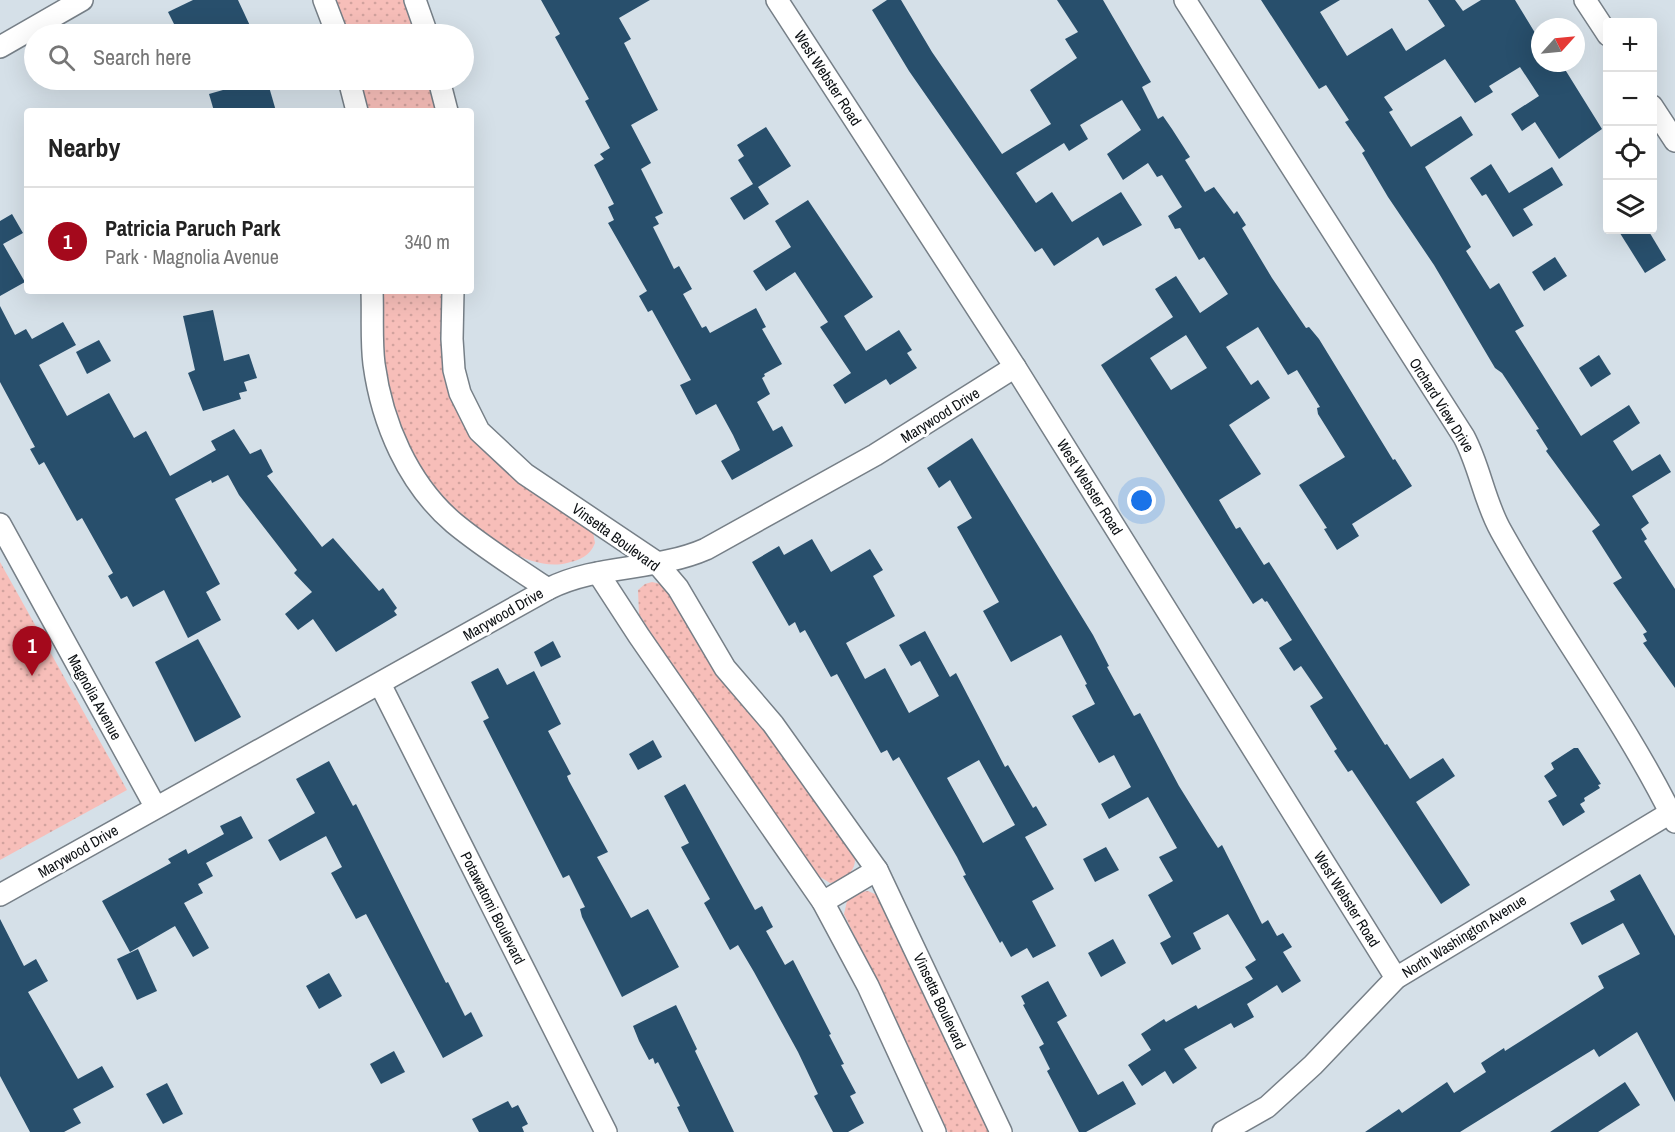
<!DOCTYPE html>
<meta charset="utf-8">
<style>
:root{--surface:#fff;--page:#f6f6f6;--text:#222;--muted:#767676;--line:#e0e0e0;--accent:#a4091c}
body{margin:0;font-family:"Archivo Narrow",sans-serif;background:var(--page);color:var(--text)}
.controls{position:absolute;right:18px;top:18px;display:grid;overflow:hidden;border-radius:6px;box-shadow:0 6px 24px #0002}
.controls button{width:54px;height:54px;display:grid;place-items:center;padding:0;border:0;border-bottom:2px solid var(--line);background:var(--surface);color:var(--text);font:30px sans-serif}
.compass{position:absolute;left:1531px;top:18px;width:54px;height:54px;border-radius:50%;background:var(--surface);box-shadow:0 6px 24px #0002;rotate:63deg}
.you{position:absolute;left:1142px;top:501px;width:21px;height:21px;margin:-15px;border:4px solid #fff;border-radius:50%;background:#1a73e8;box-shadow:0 0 0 9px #1a73e833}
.badge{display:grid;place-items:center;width:39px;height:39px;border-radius:50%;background:var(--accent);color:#fff;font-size:20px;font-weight:700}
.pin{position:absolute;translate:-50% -50px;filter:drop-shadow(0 2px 3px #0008)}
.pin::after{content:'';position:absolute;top:32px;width:21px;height:18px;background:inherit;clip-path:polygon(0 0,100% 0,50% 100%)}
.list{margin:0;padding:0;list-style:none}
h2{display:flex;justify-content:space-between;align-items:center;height:78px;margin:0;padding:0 24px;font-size:26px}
h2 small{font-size:20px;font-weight:400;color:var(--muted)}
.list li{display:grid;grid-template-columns:39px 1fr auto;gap:18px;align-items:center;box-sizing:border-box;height:108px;padding:0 24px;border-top:2px solid var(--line)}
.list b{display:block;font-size:22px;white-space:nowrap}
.list p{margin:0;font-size:20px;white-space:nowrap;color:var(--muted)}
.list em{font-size:20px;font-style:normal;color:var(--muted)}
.icon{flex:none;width:33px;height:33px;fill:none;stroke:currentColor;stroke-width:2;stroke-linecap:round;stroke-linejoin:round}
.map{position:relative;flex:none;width:1675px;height:1132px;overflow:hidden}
.search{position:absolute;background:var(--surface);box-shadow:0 6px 24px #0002;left:24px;top:24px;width:450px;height:66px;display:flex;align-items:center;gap:15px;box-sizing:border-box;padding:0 21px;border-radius:33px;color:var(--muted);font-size:22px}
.panel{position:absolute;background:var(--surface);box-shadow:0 6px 24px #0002;left:24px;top:108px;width:450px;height:186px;border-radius:6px}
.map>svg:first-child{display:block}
</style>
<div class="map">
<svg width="1675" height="1132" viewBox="0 0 1675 1132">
<defs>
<pattern id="grass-dots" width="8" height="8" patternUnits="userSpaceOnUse" patternTransform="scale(1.5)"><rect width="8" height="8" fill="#f7beb9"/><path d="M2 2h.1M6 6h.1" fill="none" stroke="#d2a29e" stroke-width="1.8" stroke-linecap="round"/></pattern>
</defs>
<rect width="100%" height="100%" fill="#d5e0e8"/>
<!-- grass -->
<g fill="url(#grass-dots)">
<polygon points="335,0 407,0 418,34 347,34"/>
<polygon points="360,80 429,80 435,111 367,111"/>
<path d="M380,291H444C438,360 441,408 493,459L593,532L595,543C590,556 580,560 567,563C512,577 431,493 409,448C384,397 382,346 380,291Z"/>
<polygon points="0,562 127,790 0,860"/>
<path d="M652,582L661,584L666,590L855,857C856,872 844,880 830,883L817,875L656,641L639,614L638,590L645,584Z"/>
<polygon points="868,891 877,895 990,1132 948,1132 844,914 847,901 860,892"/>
</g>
<!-- building -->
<g fill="#284f6c" fill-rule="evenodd">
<polygon points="193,0 238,0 252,30 239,34 179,34 168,12"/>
<polygon points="541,0 650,0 619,18 631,39 624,43 658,110 631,125 651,163 641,169 663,213 655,217 659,224 653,227 674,269 679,266 692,289 683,294 702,328 706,326 710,333 756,308 766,327 762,329 782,364 764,374 765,376 762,378 770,394 757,402 773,431 782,426 793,446 732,480 721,461 740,450 733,435 716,404 696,415 680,385 691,380 652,310 648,312 639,296 647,291 608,223 614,220 608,207 614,204 594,165 604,159 600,154 610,148 585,101 589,99 555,37 560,34"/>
<path d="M887,0H901L932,52L1002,154L1051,124L1030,90L1077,58L1065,39L1078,32L1057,0H1103L1151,82L1142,87L1158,119L1163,116L1172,129L1190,157L1185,160L1205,192L1214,187L1234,214L1237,211L1246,225L1242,228L1272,278L1306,328L1309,327L1319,339L1393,460L1395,459L1412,486L1352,524L1359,536L1337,550L1324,529L1327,528L1299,485L1345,457L1318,414L1317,408L1320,407L1297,370L1288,375L1258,327L1226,347L1251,385L1258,380L1270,398L1229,425L1261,474L1219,500L1236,529L1240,527L1264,565L1269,562L1385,745L1387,744L1410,779L1443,758L1455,776L1416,802L1470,885L1441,904L1352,770L1348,772L1334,751L1337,749L1310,706L1323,698L1301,666L1294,671L1279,648L1292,640L1267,601L1265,602L1262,598L1253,604L1101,365L1173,317L1155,289L1176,276L1200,313L1228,294L1204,257L1199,260L1180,228L1175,229L1168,216L1182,207L1162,175L1157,177L1148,163L1123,180L1107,154L1141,130L1122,100L1080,125L1088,139L1069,151L1064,143L1016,173L1036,203L1052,192L1072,222L1121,192L1142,225L1103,246L1098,237L1054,266L1042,248L1035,252L909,71L872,10ZM1186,335L1207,368L1171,390L1150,358Z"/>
<polygon points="1261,0 1340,0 1320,12 1347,56 1392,28 1406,51 1445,26 1428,0 1455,0 1463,11 1481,0 1515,0 1540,41 1540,63 1561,63 1602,129 1559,159 1535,122 1522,131 1511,114 1539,96 1520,67 1489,86 1493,92 1475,103 1445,59 1384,97 1393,110 1389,112 1411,147 1461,116 1473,135 1425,167 1471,247 1466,251 1490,289 1499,283 1524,326 1515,331 1581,436 1629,405 1640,423 1613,441 1632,471 1660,454 1671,472 1632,496 1649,523 1641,529 1647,539 1644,541 1675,589 1675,688 1643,643 1647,641 1643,634 1647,632 1613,583 1622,578 1592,531 1600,525 1546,451 1548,449 1536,430 1539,429 1502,373 1495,368 1434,265 1388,197 1362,153 1365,151 1345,122 1349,120 1326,85 1319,89"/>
<polygon points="258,80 267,80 276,111 214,111 209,94"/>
<polygon points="766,127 791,166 758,187 769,204 744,220 730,198 753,184 738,160 744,156 737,145"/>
<polygon points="1491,164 1509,193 1552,167 1563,185 1523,209 1533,225 1513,237 1486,194 1482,196 1470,178"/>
<polygon points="808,200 873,297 844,316 866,351 899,330 912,350 907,353 917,368 890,385 886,379 845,404 833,385 851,373 820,327 828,322 795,272 766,291 753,271 791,247 775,221"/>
<polygon points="12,214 23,233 3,244 25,282 0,296 0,221"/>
<polygon points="1618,230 1648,230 1666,260 1645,273"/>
<polygon points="1555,257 1567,276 1544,291 1532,272"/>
<polygon points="0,306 15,335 26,329 32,339 63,322 76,345 39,365 67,416 109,393 134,438 146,431 170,476 216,450 211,441 234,429 250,454 261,449 273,472 267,476 322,547 333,538 379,591 383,588 397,608 394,611 397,615 336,652 313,619 298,630 285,614 312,592 294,573 297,570 239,495 228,475 212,483 211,480 175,499 220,584 206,592 221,620 188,638 164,590 133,607 127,596 121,599 108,576 113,573 82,518 77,521 44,462 39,465 30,449 35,447 0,382"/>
<polygon points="213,310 224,361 249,354 257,378 244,382 247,391 239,393 241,399 203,411 188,373 195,370 183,316"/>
<polygon points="99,340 111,361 87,374 76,352"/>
<polygon points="1599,355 1611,374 1591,387 1579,368"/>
<polygon points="972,438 1093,635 1109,666 1107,667 1134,716 1140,713 1179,786 1207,831 1218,848 1222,845 1262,924 1268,920 1277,936 1283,933 1292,947 1283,952 1301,981 1282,993 1277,985 1247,1004 1254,1017 1234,1028 1231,1023 1184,1049 1197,1068 1173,1084 1165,1071 1142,1086 1128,1065 1151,1050 1141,1034 1164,1019 1166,1022 1196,1005 1198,1009 1253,979 1245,967 1256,960 1228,914 1193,933 1201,949 1172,965 1160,943 1171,937 1148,895 1173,881 1159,857 1177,848 1148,797 1109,819 1101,804 1131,787 1114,755 1099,763 1072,716 1095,704 1085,685 1087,684 1061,635 1011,662 983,611 999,602 957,527 972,518 950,480 939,488 927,468"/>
<path d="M812,539L831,572L870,549L883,570L873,576L895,616L846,643L865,679L885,668L909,713L939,696L920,661L911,666L899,645L925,631L950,677L956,673L1005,767L1008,765L1033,808L1036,806L1047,825L1025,837L1054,889L1032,901L1056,946L1033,958L1027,948L1011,957L1002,941L1000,943L963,876L966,875L957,857L899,757L893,761L887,750L881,753L837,674L831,677L805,630L800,633L795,622L789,626L752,562L779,546L784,555ZM979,760L1015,825L983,843L947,778Z"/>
<polygon points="198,639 241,717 195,742 155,662"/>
<polygon points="553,641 561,657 541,667 534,652"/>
<polygon points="498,668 507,685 534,671 561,724 548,731 571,774 567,776 569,781 608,852 597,857 631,918 648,909 679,967 622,997 582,917 580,909 585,907 569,875 563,878 483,721 489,718 471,682"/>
<polygon points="653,740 662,757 638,770 629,754"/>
<polygon points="1574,748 1578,748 1601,784 1598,785 1600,788 1584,798 1585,801 1580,804 1585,812 1563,826 1548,801 1557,796 1544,776 1554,769 1551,763"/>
<polygon points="329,761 353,806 356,804 446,983 448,982 465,1016 471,1012 483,1036 443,1058 366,914 356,919 331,873 342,867 326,836 280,861 268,840 315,813 296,779"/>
<polygon points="685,784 755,910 762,906 773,927 766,931 785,965 793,960 831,1034 829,1035 844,1064 841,1065 856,1093 850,1096 864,1123 848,1132 833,1132 814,1096 818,1094 798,1052 754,972 738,945 730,950 704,903 710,899 681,847 689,843 664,796"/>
<polygon points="241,816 253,838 206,863 213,876 198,884 203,893 184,903 209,948 193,957 175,926 130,952 102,901 171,863 168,859 186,849 188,854 224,834 220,826"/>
<polygon points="1106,847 1119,870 1095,882 1083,859"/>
<polygon points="1640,874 1675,936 1675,1102 1637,1032 1599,1057 1594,1049 1460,1132 1365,1132 1399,1109 1402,1113 1447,1082 1454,1093 1486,1072 1481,1063 1504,1048 1505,1051 1604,988 1598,976 1640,954 1623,923 1582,945 1570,923 1615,900 1610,891"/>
<polygon points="0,919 24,966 36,959 48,981 28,992 78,1079 102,1066 114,1087 73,1109 81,1123 64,1132 30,1132 0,1076"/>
<polygon points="1113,939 1126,963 1101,977 1088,953"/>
<polygon points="138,949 157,991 137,1000 117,959"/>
<polygon points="329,973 342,996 319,1009 306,986"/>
<polygon points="1048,981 1067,1016 1057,1022 1098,1095 1123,1081 1136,1104 1086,1132 1079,1132 1047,1071 1050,1069 1039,1047 1044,1044 1023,1005 1025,1004 1021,996"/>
<polygon points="676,1005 697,1049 695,1051 734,1132 689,1132 677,1107 680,1106 658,1062 655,1064 653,1058 649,1060 639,1041 633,1026"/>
<polygon points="394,1051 405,1072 381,1084 370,1064"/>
<polygon points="1625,1082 1640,1105 1598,1132 1550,1132"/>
<polygon points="167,1083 183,1114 163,1124 146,1094"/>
<polygon points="508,1101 512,1108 518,1105 528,1124 522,1127 524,1132 479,1132 472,1119"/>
</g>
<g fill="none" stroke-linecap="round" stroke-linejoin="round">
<defs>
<g id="minor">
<polyline points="324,0 337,34"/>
<polyline points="415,0 427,34"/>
<polyline points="777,0 1015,367 1396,978"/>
<path d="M1185,0L1464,437C1480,467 1484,501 1501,531C1556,630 1625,720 1675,822"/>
<polyline points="1585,0 1608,35"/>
<polyline points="0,47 82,0"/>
<polyline points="349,80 357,111"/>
<polyline points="439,80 447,111"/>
<polyline points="1652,106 1675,141"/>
<path d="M372,291C373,315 371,340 374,364C382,423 408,484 454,523C483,547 516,568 548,589"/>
<polyline points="453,291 452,339 454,370 460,393 479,431 525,474 656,562 678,588 725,668 773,724 877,870 1001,1132"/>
<polyline points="0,524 155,806"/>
<polyline points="598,573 639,636 823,902 868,986 935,1132"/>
<polyline points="380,684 606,1132"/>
<path d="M0,895L548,589C597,564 656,571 706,549L875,455L1015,367"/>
<polyline points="823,902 877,870"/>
<polyline points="1223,1132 1267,1107 1313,1065 1396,978 1670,813"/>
</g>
</defs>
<!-- minor casing -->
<use href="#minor" stroke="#767f87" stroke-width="24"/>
<!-- minor -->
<use href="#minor" stroke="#fff" stroke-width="21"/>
</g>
<g text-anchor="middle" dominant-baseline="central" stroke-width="6" stroke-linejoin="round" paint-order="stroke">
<!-- street labels -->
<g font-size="15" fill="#0b0f12" stroke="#fff">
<text transform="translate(828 78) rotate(57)">West Webster Road</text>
<text transform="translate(1442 405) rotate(58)">Orchard View Drive</text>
<text transform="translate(940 415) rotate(-32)">Marywood Drive</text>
<text transform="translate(1090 487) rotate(58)">West Webster Road</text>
<text transform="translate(616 537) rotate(36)">Vinsetta Boulevard</text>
<text transform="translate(503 614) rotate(-30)">Marywood Drive</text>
<text transform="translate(95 697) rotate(61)">Magnolia Avenue</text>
<text transform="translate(78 851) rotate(-30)">Marywood Drive</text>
<text transform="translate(1347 899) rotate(58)">West Webster Road</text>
<text transform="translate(493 908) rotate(63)">Potawatomi Boulevard</text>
<text transform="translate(1464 936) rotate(-32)">North Washington Avenue</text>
<text transform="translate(940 1001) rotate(65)">Vinsetta Boulevard</text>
</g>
</g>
</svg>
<div class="controls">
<button>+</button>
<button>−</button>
<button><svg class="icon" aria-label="locate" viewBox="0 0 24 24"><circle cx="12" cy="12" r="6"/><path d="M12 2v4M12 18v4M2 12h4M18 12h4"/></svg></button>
<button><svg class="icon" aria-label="layers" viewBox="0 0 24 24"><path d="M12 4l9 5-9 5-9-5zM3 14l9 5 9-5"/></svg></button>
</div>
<svg class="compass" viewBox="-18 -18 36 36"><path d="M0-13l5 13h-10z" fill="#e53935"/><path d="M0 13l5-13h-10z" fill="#767676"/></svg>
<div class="you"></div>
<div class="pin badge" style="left:32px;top:676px">1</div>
<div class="search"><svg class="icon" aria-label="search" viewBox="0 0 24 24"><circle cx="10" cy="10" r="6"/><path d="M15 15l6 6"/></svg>Search here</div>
<section class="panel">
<h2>Nearby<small></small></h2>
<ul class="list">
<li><span class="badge">1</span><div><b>Patricia Paruch Park</b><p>Park · Magnolia Avenue</p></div><em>340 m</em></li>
</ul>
</section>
</div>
